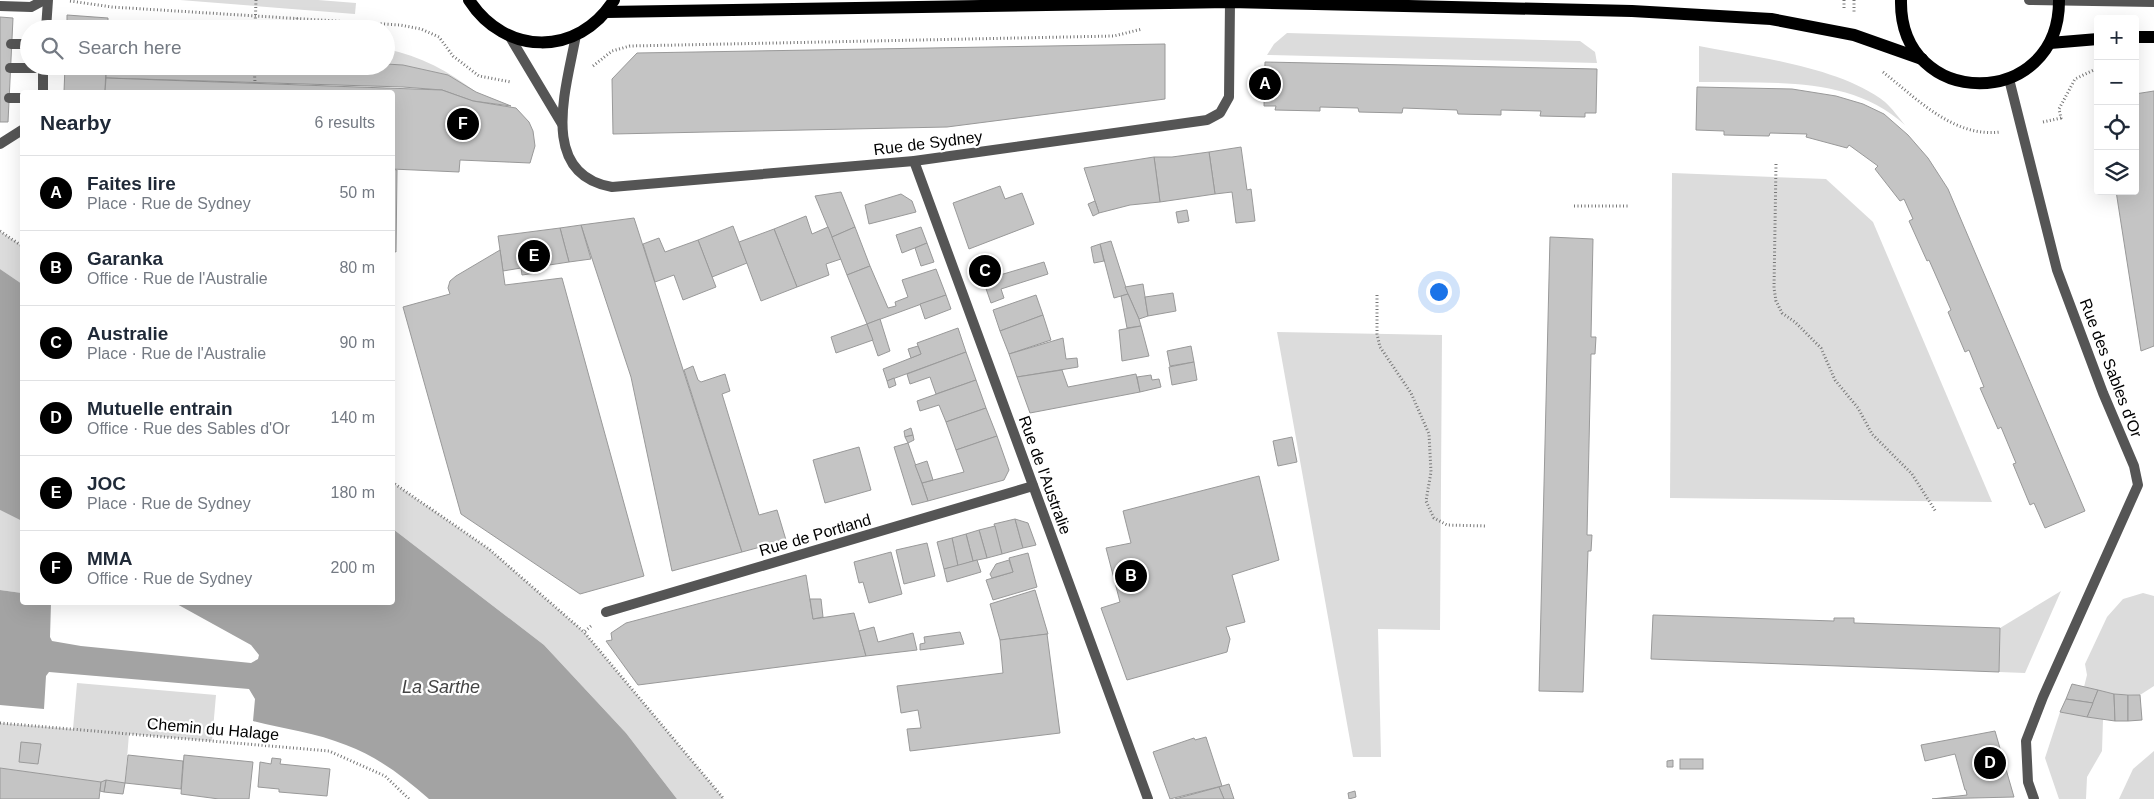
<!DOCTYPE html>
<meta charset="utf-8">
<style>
:root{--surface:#fff;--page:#f2f2f3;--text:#1f2937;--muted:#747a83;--line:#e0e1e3;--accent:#000}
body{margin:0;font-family:Helvetica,sans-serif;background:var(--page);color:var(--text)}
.controls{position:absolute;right:15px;top:15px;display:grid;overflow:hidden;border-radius:5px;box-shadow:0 5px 20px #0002}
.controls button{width:45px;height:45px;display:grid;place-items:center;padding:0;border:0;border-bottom:1px solid var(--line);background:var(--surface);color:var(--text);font:25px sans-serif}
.you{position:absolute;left:1438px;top:291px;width:18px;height:18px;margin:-12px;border:4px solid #fff;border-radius:50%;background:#1a73e8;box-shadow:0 0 0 8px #1a73e833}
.badge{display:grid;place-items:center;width:32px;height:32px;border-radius:50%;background:var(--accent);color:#fff;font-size:16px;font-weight:700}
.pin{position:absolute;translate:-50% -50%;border:2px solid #fff;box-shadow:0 1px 5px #0006}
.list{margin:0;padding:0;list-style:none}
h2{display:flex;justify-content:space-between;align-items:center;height:65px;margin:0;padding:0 20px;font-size:21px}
h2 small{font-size:16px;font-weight:400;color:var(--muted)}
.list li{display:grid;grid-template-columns:32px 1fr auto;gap:15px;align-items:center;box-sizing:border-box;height:75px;padding:0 20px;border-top:1px solid var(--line)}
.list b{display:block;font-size:19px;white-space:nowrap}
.list p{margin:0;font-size:16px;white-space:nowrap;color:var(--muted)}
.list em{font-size:16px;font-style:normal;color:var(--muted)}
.icon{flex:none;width:28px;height:28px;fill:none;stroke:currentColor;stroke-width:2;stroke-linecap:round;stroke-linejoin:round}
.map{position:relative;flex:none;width:2154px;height:799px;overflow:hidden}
.search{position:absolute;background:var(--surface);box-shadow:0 5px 20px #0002;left:20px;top:20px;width:375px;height:55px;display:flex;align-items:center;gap:12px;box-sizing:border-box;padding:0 18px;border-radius:28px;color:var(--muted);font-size:19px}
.panel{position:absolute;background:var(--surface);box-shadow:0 5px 20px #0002;left:20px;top:90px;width:375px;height:515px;border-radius:5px}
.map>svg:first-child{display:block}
</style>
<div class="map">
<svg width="2154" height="799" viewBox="0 0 2154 799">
<rect width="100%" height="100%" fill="#fff"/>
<!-- green -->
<g fill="#dcdcdc">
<polygon points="180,0 318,0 356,3 355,14"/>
<polygon points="1287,33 1580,41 1595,52 1597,63 1267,55 1274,44"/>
<path d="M1699,46C1755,57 1840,67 1885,102C1892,108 1899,118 1905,125C1849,74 1770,84 1699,82Z"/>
<path d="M386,49C421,56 448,71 476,92L448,75L403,65L386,64Z"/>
<polygon points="1672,173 1826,179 1873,222 1992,502 1670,498"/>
<polygon points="0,231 22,246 22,284 0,269"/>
<polygon points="1277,332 1442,335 1440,630 1378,629 1381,757 1353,757"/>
<polygon points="392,482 489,549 584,632 724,799 677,799 626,733 544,645 393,529"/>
<polygon points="0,510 22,521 22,593 0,590"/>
<polygon points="2061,591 2025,673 1999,672 2000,628"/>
<polygon points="2143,593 2154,596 2154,686 2140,695 2114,694 2084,687 2087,675 2085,664 2107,617 2123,599"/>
<polygon points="77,683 216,695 212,741 129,734 125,783 101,782 0,768 0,723 73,729"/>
<polygon points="2060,712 2103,719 2102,751 2087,777 2086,799 2059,799 2045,758"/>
<polygon points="2154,751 2154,799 2119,799 2133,769"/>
</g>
<!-- water -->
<g fill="#a3a3a3">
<polygon points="0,269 22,284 22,521 0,510"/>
<path d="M393,529L544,645L626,733L677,799H429C404,777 378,757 346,745C317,733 283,729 253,721L255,699L249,689L49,672L46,676L44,709L0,705V590L22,593V602L51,603L50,637L52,641L81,646L251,663L258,659L259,655L251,645L175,603L392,602Z"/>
</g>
<!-- building -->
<g fill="#c4c4c4" stroke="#999">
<polygon points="67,15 108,18 108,29 67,29"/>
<polygon points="0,17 13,18 8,122 0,122"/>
<polygon points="1165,44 1165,99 947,127 613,134 612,79 637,53"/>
<polygon points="1265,62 1597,69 1596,113 1585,113 1585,117 1540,116 1541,111 1501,110 1501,115 1458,114 1457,110 1403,108 1402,113 1359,112 1358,108 1320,107 1320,111 1275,110 1276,106 1264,106"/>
<polygon points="386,64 403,65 448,75 476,92 511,106 473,101 442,90 403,87 106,78 106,66 386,66"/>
<polygon points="65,66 106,66 105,92 64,92"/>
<polygon points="106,78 442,90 473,101 516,108 529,122 533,131 535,146 530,163 460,160 459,172 392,169 392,92 105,92"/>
<polygon points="1697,87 1792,89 1836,96 1863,104 1884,114 1908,135 1928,158 1948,189 2085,511 2045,528 2034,503 2030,505 2013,464 2016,463 2001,427 1998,429 1980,388 1984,387 1969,350 1965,352 1948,312 1951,310 1929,260 1927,261 1909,221 1913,219 1904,199 1900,201 1875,169 1878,166 1849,145 1847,148 1806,137 1807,134 1770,133 1769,136 1724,135 1724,131 1696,130"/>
<polygon points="2154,91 2154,346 2141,351 2116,191 2135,191 2135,94"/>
<polygon points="1241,147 1247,190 1251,189 1255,221 1236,223 1232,192 1215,194 1209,152"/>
<polygon points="1209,152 1215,194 1160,202 1154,157 1172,157"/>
<polygon points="1154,157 1160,202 1130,205 1099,213 1084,168"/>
<polygon points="392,169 397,170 396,252 392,251"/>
<polygon points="1000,186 1005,199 1022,193 1034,224 969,249 953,203"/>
<polygon points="841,192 855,227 832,237 815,196"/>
<polygon points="901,194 912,201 916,212 869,224 865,205"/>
<polygon points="1095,201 1099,213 1093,216 1088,204"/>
<polygon points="1187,210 1189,221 1178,223 1176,212"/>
<polygon points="806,216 812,234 828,227 841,259 826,264 829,275 797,287 774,229"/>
<polygon points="634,218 742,552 672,571 631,377 581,225"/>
<polygon points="581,225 591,259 569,262 560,228"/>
<polygon points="733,226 747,263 712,277 698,240"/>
<polygon points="855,227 870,266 847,275 832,237"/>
<polygon points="921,227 927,243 902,253 896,235"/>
<polygon points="560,228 569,262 536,267 536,273 522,275 521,268 503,271 498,236"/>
<polygon points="774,229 797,287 761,301 739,242"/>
<polygon points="1550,237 1593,239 1591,337 1596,337 1595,354 1591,354 1587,535 1592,535 1591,551 1588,551 1583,692 1539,691"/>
<polygon points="659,238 665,252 698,240 716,287 683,300 674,275 655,282 643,244"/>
<polygon points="1111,241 1128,294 1114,298 1100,244"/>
<polygon points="927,243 934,262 921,266 915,248"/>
<polygon points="1100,244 1104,261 1094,263 1091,247"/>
<polygon points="500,250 505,285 562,278 644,576 580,594 461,514 403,307 450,294 448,288 450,281 456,276"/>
<polygon points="1044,262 1048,274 1001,289 1004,298 991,303 983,280"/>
<polygon points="991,263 994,274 980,278 976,269"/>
<polygon points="870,266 888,308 896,306 895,302 908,297 902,280 936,269 946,295 867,324 847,275"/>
<polygon points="1143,284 1148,316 1139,319 1125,287"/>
<polygon points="1173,293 1176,311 1148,316 1145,297"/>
<polygon points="1128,294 1139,319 1141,326 1127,328 1121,296"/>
<polygon points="946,295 951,309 925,319 920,304"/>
<polygon points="1036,295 1043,315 1000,331 993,310"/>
<polygon points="1043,315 1051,340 1009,354 1000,331"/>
<polygon points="880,319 890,351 878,356 867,324"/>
<polygon points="867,324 873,340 836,353 831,337"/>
<polygon points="1141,326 1149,356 1122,361 1119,330"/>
<polygon points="958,328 966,352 887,381 883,369 921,354 917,343"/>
<polygon points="1063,338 1066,359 1077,358 1078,367 1017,377 1009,354"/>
<polygon points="918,346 921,354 911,358 908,349"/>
<polygon points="1191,346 1194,362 1170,366 1167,351"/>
<polygon points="966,352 976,380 936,394 930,377 910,384 907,374"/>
<polygon points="1194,362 1197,380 1172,385 1169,367"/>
<polygon points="693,366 698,380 701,382 725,374 730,391 722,394 759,515 777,510 786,540 742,552 684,370"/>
<polygon points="1062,370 1068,387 1136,374 1140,392 1030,413 1017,377"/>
<polygon points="1151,375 1152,380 1159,379 1161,387 1140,392 1137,377"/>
<polygon points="894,378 896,385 889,388 887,381"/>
<polygon points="976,380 986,408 946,422 939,405 920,411 917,401"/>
<polygon points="986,408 997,436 956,450 946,422"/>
<polygon points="911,428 913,435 905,437 904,431"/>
<polygon points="913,435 914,440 908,443 905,437"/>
<polygon points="997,436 1009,470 1004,480 928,501 922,483 964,472 956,450"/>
<polygon points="1292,437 1297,462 1278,466 1273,441"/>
<polygon points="908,443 928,501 912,505 894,447"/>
<polygon points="859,447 871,490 825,503 813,460"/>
<polygon points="927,461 933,480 922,483 915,465"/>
<polygon points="1259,476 1279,560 1232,575 1245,622 1226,627 1230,639 1227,652 1127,680 1101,608 1120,602 1106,548 1131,543 1123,511"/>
<polygon points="1015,519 1023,548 1002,554 994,524"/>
<polygon points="1015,519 1028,523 1036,545 1023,548"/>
<polygon points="995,526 1002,554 987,558 979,530"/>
<polygon points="979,530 987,558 973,561 966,534"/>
<polygon points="966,534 973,561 958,566 952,538"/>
<polygon points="952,538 958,566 944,569 937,542"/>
<polygon points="927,543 935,576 904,584 896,550"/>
<polygon points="891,552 902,594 869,603 863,582 859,583 854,562"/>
<polygon points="1028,553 1037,587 993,600 986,580 1013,572 1009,558"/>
<polygon points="977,560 981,572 947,582 944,569"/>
<polygon points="1009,560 1013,572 992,578 990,574 996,564"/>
<polygon points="806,575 813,619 854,613 866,656 638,685 606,641 612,640 611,633 626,623"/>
<polygon points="1035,590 1048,634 1000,640 990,604"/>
<polygon points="810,599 821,599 823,617 813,619"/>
<polygon points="1653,615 1834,621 1834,618 1854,618 1854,623 2000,628 1999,672 1651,659"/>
<polygon points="874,627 878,642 913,633 917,650 866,656 859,631"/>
<polygon points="960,632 964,644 920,650 920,644 925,643 924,637"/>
<polygon points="1047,634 1060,733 910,751 907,729 921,728 918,710 901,713 897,686 1003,673 1000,640"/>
<polygon points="2072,684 2098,690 2093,703 2066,699"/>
<polygon points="2098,690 2114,694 2115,721 2087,717"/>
<polygon points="2114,694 2128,695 2128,721 2115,721"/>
<polygon points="2128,695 2140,695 2142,720 2128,721"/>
<polygon points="2066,699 2093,703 2087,717 2060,712"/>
<polygon points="1995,731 2014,797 1932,799 1967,795 1966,790 1965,790 1955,754 1925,761 1921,745"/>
<polygon points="1206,737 1222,786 1170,799 1153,752 1194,738 1195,740"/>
<polygon points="21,742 41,744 38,764 19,762"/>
<polygon points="128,755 183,761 181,789 125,783"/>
<polygon points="184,755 253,762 249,799 219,799 181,794"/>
<polygon points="272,758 281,759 280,764 330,769 327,796 279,792 279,789 258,787 260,762 271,764"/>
<rect x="1680" y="759" width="23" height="10"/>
<polygon points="1673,760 1673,767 1667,767 1667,761"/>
<polygon points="0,768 101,782 99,799 0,799"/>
<polygon points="106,780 125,783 123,794 104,792"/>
<polygon points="106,780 104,792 100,791 101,782"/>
<polygon points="1229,784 1234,799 1224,799 1219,787"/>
<polygon points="1219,787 1224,799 1175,799"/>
<polygon points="1355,791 1356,797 1349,799 1348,793"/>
</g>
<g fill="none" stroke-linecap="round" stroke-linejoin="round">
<!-- path -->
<g stroke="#777" stroke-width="3" stroke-dasharray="1 2.5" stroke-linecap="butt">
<polyline points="1844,0 1844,9"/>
<polyline points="1854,0 1854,12"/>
<polyline points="70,1 112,7 400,25 421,29 439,37 453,56 479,76 511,82"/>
<polyline points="255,29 256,0"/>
<polyline points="296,29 297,18"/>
<polyline points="254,66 255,82"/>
<polyline points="593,66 612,51 630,46 1114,36 1142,29"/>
<path d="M1883,72C1916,98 1954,138 2000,132"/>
<polyline points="2043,122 2061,118 2059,109 2075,79 2098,68"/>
<polyline points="1776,164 1774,288 1776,301 1782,313 1795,322 1821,348 1835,380 1858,408 1872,434 1912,474 1936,512"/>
<polyline points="1574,206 1629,206"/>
<polyline points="0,231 22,246"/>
<polyline points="1377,295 1377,334 1380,347 1411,393 1429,434 1431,472 1426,501 1430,510 1434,518 1447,525 1487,526"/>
<polyline points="392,482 489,549 584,632"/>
<polyline points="591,626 584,632 724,799"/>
<polyline points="0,723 329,751 385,776 409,799"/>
</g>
<!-- service -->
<g stroke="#555" stroke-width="10">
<polyline points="2029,0 2154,2"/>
<polyline points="0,6 31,7 44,0"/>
<polyline points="46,29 48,0"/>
<polyline points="11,44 29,44"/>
<polyline points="10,68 43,68"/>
<polyline points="43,92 43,66"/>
<polyline points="9,98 22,98"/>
<polyline points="0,144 22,130"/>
</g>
<!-- minor -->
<g stroke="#555" stroke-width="10">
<path d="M576,35C567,86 537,174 612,187L914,161L1207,120L1220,113L1229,97L1230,2"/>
<polyline points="510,37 562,124"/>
<polyline points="2009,79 2057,270 2103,393 2134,466 2138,485 2043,697 2026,741 2028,782 2034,799"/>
<polyline points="914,161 1148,799"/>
<polyline points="606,612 1033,486"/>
</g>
<!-- primary -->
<g stroke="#000" stroke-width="12">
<path d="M469,0C505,56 578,57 614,0"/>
<path d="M1901,0C1899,111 2060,111 2059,0"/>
<polyline points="606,12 1230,2 1632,11 1771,19 1854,35 1922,59"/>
<polyline points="2135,37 2154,37"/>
<polyline points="2050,43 2098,39"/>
</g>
</g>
<g text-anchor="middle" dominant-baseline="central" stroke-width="4.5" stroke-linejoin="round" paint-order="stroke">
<!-- street labels -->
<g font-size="16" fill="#000" stroke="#fff">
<text transform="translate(928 143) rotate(-7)">Rue de Sydney</text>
<text transform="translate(2111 368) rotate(69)">Rue des Sables d'Or</text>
<text transform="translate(1045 475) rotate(70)">Rue de l'Australie</text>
<text transform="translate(815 535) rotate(-16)">Rue de Portland</text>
<text transform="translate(213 729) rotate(5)">Chemin du Halage</text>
</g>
<!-- water labels -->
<g font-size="18" font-style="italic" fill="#444" stroke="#fff">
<text x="441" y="687">La Sarthe</text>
</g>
</g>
</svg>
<div class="controls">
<button>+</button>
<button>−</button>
<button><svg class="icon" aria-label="locate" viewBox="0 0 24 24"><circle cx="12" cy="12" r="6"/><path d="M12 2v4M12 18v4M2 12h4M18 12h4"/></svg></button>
<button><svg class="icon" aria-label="layers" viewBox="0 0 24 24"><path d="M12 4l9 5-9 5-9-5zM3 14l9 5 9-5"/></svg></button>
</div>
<div class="you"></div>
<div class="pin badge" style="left:1265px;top:84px">A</div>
<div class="pin badge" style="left:1131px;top:576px">B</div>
<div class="pin badge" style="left:985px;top:271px">C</div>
<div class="pin badge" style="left:1990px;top:763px">D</div>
<div class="pin badge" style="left:534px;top:256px">E</div>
<div class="pin badge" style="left:463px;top:124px">F</div>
<div class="search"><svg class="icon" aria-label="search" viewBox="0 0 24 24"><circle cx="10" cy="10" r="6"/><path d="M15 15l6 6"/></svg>Search here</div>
<section class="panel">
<h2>Nearby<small>6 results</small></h2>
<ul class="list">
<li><span class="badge">A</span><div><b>Faites lire</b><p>Place · Rue de Sydney</p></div><em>50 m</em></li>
<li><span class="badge">B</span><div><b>Garanka</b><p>Office · Rue de l'Australie</p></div><em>80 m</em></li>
<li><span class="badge">C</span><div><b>Australie</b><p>Place · Rue de l'Australie</p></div><em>90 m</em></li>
<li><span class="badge">D</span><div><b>Mutuelle entrain</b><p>Office · Rue des Sables d'Or</p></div><em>140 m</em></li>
<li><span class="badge">E</span><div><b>JOC</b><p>Place · Rue de Sydney</p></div><em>180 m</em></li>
<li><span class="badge">F</span><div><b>MMA</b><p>Office · Rue de Sydney</p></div><em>200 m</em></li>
</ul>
</section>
</div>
